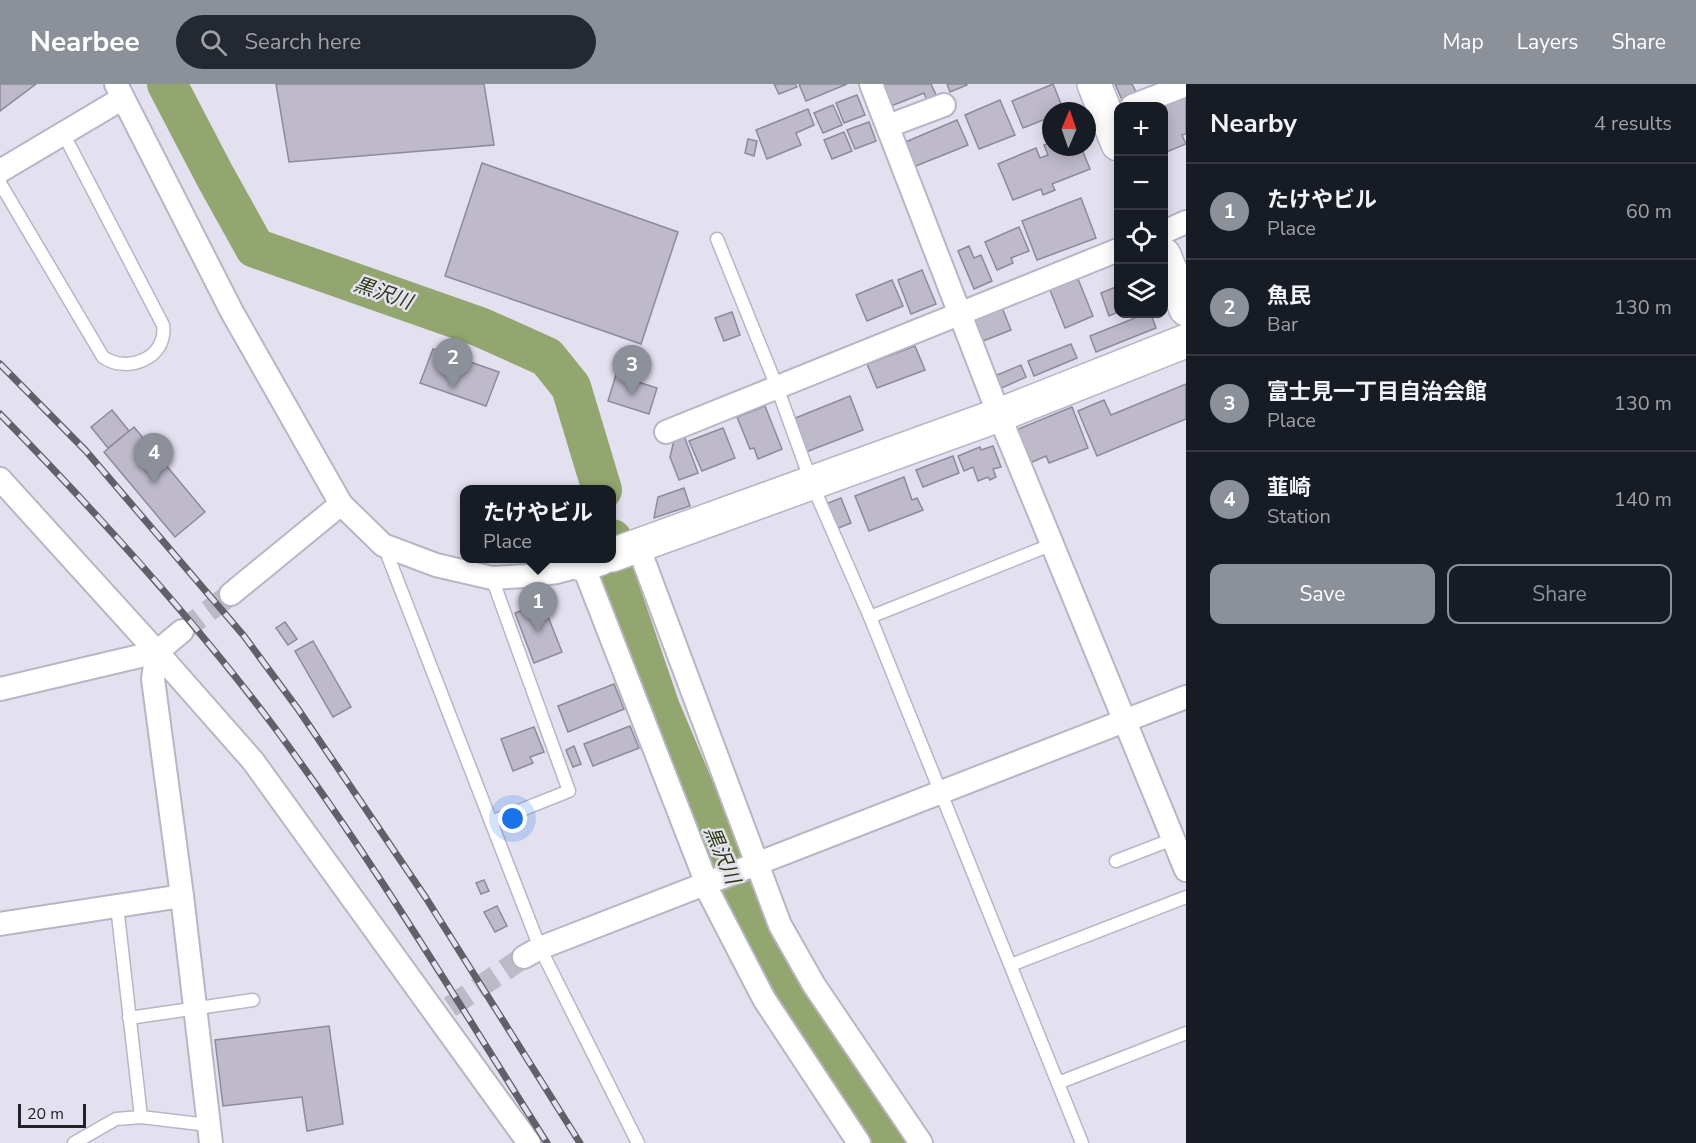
<!DOCTYPE html>
<meta charset="utf-8">
<style>
:root{--surface:#171b24;--page:#242831;--text:#f1f3f6;--muted:#9ea1a6;--line:#363941;--accent:#8c9099}
body{margin:0;font-family:"Nunito Sans","Noto Sans JP",sans-serif;background:var(--page);color:var(--text)}
.controls{position:absolute;right:18px;top:18px;display:grid;overflow:hidden;border-radius:12px;box-shadow:0 3px 15px #0003}
.controls button{width:54px;height:54px;display:grid;place-items:center;padding:0;border:0;border-bottom:2px solid var(--line);background:var(--surface);color:var(--text);font:30px sans-serif}
.compass{position:absolute;left:1042px;top:18px;width:54px;height:54px;border-radius:50%;background:var(--surface);box-shadow:0 3px 15px #0003;rotate:2deg}
.scale{position:absolute;left:18px;bottom:15px;width:68px;box-sizing:border-box;padding-left:6px;border:3px solid #242228;border-top:0;font-size:16px;line-height:21px;white-space:nowrap;color:#242228;-webkit-text-stroke:4px #e3e0f0;paint-order:stroke}
.you{position:absolute;left:513px;top:735px;width:21px;height:21px;margin:-15px;border:4px solid #fff;border-radius:50%;background:#1a73e8;box-shadow:0 0 0 9px #1a73e833}
.badge{display:grid;place-items:center;width:39px;height:39px;border-radius:50%;background:var(--accent);color:#fff;font-size:20px;font-weight:700}
.pin{position:absolute;translate:-50% -50px;filter:drop-shadow(0 2px 3px #0008)}
.pin::after{content:'';position:absolute;top:32px;width:21px;height:18px;background:inherit;clip-path:polygon(0 0,100% 0,50% 100%)}
.popup{position:absolute;left:460px;top:401px;width:156px;height:78px;box-sizing:border-box;display:grid;place-content:center;border-radius:12px;background:var(--surface);filter:drop-shadow(0 2px 4px #0005);font-size:20px;white-space:nowrap;color:var(--muted)}
.popup b{font-size:22px;color:var(--text)}
.popup::after{content:'';position:absolute;left:50%;top:100%;margin-left:-12px;border:12px solid transparent;border-top-color:var(--surface)}
.list{margin:0;padding:0;list-style:none}
h2{display:flex;justify-content:space-between;align-items:center;height:78px;margin:0;padding:0 24px;font-size:26px}
h2 small{font-size:20px;font-weight:400;color:var(--muted)}
.list li{display:grid;grid-template-columns:39px 1fr auto;gap:18px;align-items:center;box-sizing:border-box;height:96px;padding:0 24px;border-top:2px solid var(--line)}
.list b{display:block;font-size:22px;white-space:nowrap}
.list p{margin:0;font-size:20px;white-space:nowrap;color:var(--muted)}
.list em{font-size:20px;font-style:normal;color:var(--muted)}
.actions{display:flex;gap:12px;padding:18px 24px}
.actions a{flex:1;padding:14px 0;border:2px solid var(--accent);border-radius:12px;text-align:center;font-size:21px;color:var(--accent)}
.actions .main{background:var(--accent);color:#fff}
.icon{flex:none;width:33px;height:33px;fill:none;stroke:currentColor;stroke-width:2;stroke-linecap:round;stroke-linejoin:round}
.map{position:relative;flex:none;width:1186px;height:1059px;overflow:hidden}
header{display:flex;align-items:center;gap:36px;box-sizing:border-box;height:84px;padding:0 30px;background:var(--accent);color:#fff}
header strong{font-size:28px}
nav{display:flex;gap:33px;margin-inline-start:auto;font-size:21px}
.search{width:420px;height:54px;background:var(--page);display:flex;align-items:center;gap:15px;box-sizing:border-box;padding:0 21px;border-radius:33px;color:var(--muted);font-size:22px}
main{display:flex}
aside{flex:1;background:var(--surface)}
.map>svg:first-child{display:block}
</style>
<header>
<strong>Nearbee</strong>
<div class="search"><svg class="icon" aria-label="search" viewBox="0 0 24 24"><circle cx="10" cy="10" r="6"/><path d="M15 15l6 6"/></svg>Search here</div>
<nav><a>Map</a><a>Layers</a><a>Share</a></nav>
</header>
<main>
<div class="map">
<svg width="1186" height="1059" viewBox="0 0 1186 1059">
<rect width="100%" height="100%" fill="#e3e0f0"/>
<g fill="none" stroke-linecap="round" stroke-linejoin="round">
<!-- river -->
<g stroke="#93a670" stroke-width="40">
<polyline points="167,0 215,92 255,164 480,243 547,273 571,303 602,406"/>
<polyline points="612,455 619,504 660,624 751,840 893,1059"/>
</g>
</g>
<!-- building -->
<g fill="#bebaca" stroke="#8e8a99" stroke-width="1.5">
<polygon points="0,0 36,0 0,27"/>
<polygon points="276,0 484,0 494,61 289,78"/>
<polygon points="774,0 795,0 797,3 779,10"/>
<polygon points="799,0 847,0 806,17"/>
<polygon points="876,0 931,0 937,13 927,17 924,9 886,24"/>
<polygon points="947,0 966,0 967,1 950,8"/>
<polygon points="1053,0 1064,27 1051,27 1051,33 1023,44 1012,17"/>
<polygon points="1115,0 1132,0 1137,10 1122,16"/>
<polygon points="1186,9 1186,50 1182,51 1186,60 1164,69 1164,22 1152,22"/>
<polygon points="857,11 865,31 844,39 836,19"/>
<polygon points="1000,16 1015,51 979,65 965,31"/>
<polygon points="833,21 842,41 823,49 814,29"/>
<polygon points="808,25 814,41 796,49 801,61 767,75 756,46"/>
<polygon points="957,36 968,61 911,84 901,60"/>
<polygon points="869,38 876,57 855,65 847,46"/>
<polygon points="844,48 852,67 832,75 824,56"/>
<polygon points="748,55 757,57 754,72 745,69"/>
<polygon points="1051,59 1051,63 1081,63 1090,85 1052,100 1055,106 1043,111 1041,105 1013,116 998,80 1036,64 1040,74 1048,71 1044,61"/>
<polygon points="482,79 678,148 641,260 445,192"/>
<polygon points="1081,114 1096,154 1037,176 1022,137"/>
<polygon points="1019,143 1029,167 1011,174 1013,179 997,186 985,158"/>
<polygon points="969,162 974,174 981,171 992,197 974,205 958,167"/>
<polygon points="922,186 936,220 911,230 898,196"/>
<polygon points="1078,195 1093,232 1065,244 1050,206"/>
<polygon points="892,196 903,222 867,237 856,211"/>
<polygon points="1118,202 1118,228 1109,232 1101,209"/>
<polygon points="1001,221 1011,246 978,259 969,234"/>
<polygon points="732,228 740,251 724,257 715,234"/>
<polygon points="1145,230 1151,230 1156,244 1096,268 1090,252"/>
<polygon points="1071,260 1077,274 1034,292 1028,277"/>
<polygon points="915,262 925,286 877,304 867,280"/>
<polygon points="433,265 499,288 486,322 420,299"/>
<polygon points="1021,281 1026,293 995,307 990,294"/>
<polygon points="616,291 657,304 649,330 608,317"/>
<polygon points="1186,300 1186,335 1097,372 1078,327 1104,316 1111,331"/>
<polygon points="850,312 863,346 806,368 793,335"/>
<polygon points="765,322 782,365 758,375 754,364 750,365 737,333"/>
<polygon points="1072,323 1088,364 1049,379 1046,372 1030,379 1016,346"/>
<polygon points="112,326 129,347 108,364 91,343"/>
<polygon points="134,343 205,428 175,453 104,368"/>
<polygon points="723,344 735,374 702,387 689,357"/>
<polygon points="683,349 698,389 679,396 670,373 675,352"/>
<polygon points="993,362 1001,383 993,385 996,393 990,396 988,393 978,397 973,383 964,387 958,372 980,363 981,366"/>
<polygon points="953,372 959,389 923,403 916,386"/>
<polygon points="904,393 912,416 917,414 923,426 869,447 855,412"/>
<polygon points="684,404 690,422 654,434 658,413"/>
<polygon points="841,414 851,439 836,445 826,420"/>
<polygon points="540,512 562,568 534,579 515,529 537,521 534,515"/>
<polygon points="285,538 297,555 288,561 276,544"/>
<polygon points="313,557 351,623 333,633 295,567"/>
<polygon points="614,600 624,625 568,648 558,622"/>
<polygon points="630,642 639,664 593,682 584,660"/>
<polygon points="534,643 544,668 530,673 533,679 513,687 501,655"/>
<polygon points="574,662 581,680 573,683 566,666"/>
<polygon points="484,796 489,807 481,810 476,799"/>
<polygon points="497,822 507,842 495,848 484,828"/>
<polygon points="329,942 343,1040 307,1047 302,1013 223,1022 215,956"/>
</g>
<g fill="none" stroke-linecap="round" stroke-linejoin="round">
<!-- street-tunnel -->
<g stroke="#bdbac8" stroke-width="22" stroke-dasharray="22 11" stroke-linecap="butt">
<polyline points="182,547 231,510"/>
<polyline points="450,923 524,873"/>
</g>
<defs>
<g id="lane">
<path d="M0,99L103,273C127,290 168,274 163,241L63,49"/>
<polyline points="717,155 777,303 812,400 870,533 1082,1059"/>
<polyline points="384,462 540,864 638,1059"/>
<polyline points="870,533 1053,460"/>
<polyline points="491,738 569,707 492,494"/>
<polyline points="1116,777 1173,755"/>
<polyline points="117,822 141,1033"/>
<polyline points="1011,881 1186,813"/>
<polyline points="129,934 253,916"/>
<polyline points="1058,999 1186,949"/>
<polyline points="74,1059 116,1035 141,1033 208,1041"/>
</g>
<g id="street">
<polyline points="116,0 232,228 341,420 383,461 436,481 492,494 526,492 557,488 583,481 707,800"/>
<polyline points="871,0 999,331 1186,786"/>
<polyline points="1132,22 1186,1"/>
<polyline points="888,42 944,21"/>
<polyline points="0,87 123,14"/>
<polyline points="1164,148 1186,138"/>
<polyline points="666,348 1118,166"/>
<polyline points="0,395 157,568 253,677 529,1059"/>
<polyline points="638,462 780,841 814,901 921,1059"/>
<polyline points="231,510 341,420"/>
<polyline points="157,568 153,595 182,812 211,1059"/>
<polyline points="0,605 157,568 182,547"/>
<polyline points="705,801 764,915 859,1059"/>
<polyline points="0,840 182,812"/>
<polyline points="524,873 540,864 1186,613"/>
</g>
<g id="secondary">
<polyline points="1094,0 1118,60"/>
<polyline points="1164,171 1186,225"/>
<polyline points="612,471 999,331 1186,257"/>
<polyline points="583,481 601,474"/>
</g>
</defs>
<!-- lane casing -->
<use href="#lane" stroke="#b8b5c4" stroke-width="15"/>
<!-- street casing -->
<use href="#street" stroke="#b8b5c4" stroke-width="26"/>
<!-- secondary casing -->
<use href="#secondary" stroke="#b8b5c4" stroke-width="36"/>
<!-- lane -->
<use href="#lane" stroke="#fff" stroke-width="12"/>
<!-- street -->
<use href="#street" stroke="#fff" stroke-width="22"/>
<!-- secondary -->
<use href="#secondary" stroke="#fff" stroke-width="33"/>
<defs>
<g id="rail">
<polyline points="0,280 86,367 244,552 298,625 426,814 580,1059"/>
<path d="M0,330C98,430 191,532 275,644C374,777 458,919 547,1059"/>
</g>
</defs>
<!-- rail casing -->
<use href="#rail" stroke="#615f68" stroke-width="7"/>
<!-- rail -->
<use href="#rail" stroke="#e3e0f0" stroke-width="4.5" stroke-dasharray="14" stroke-linecap="butt"/>
</g>
<g text-anchor="middle" dominant-baseline="central" stroke-width="5" stroke-linejoin="round" paint-order="stroke">
<!-- water labels -->
<g font-size="20" font-style="italic" fill="#2d3911" stroke="#e3e0f0">
<text transform="translate(383 209) rotate(19)">黒沢川</text>
<text transform="translate(722 771) rotate(67)">黒沢川</text>
</g>
</g>
</svg>
<div class="controls">
<button>+</button>
<button>−</button>
<button><svg class="icon" aria-label="locate" viewBox="0 0 24 24"><circle cx="12" cy="12" r="6"/><path d="M12 2v4M12 18v4M2 12h4M18 12h4"/></svg></button>
<button><svg class="icon" aria-label="layers" viewBox="0 0 24 24"><path d="M12 4l9 5-9 5-9-5zM3 14l9 5 9-5"/></svg></button>
</div>
<svg class="compass" viewBox="-18 -18 36 36"><path d="M0-13l5 13h-10z" fill="#e53935"/><path d="M0 13l5-13h-10z" fill="#9ea1a6"/></svg>
<div class="scale">20 m</div>
<div class="you"></div>
<div class="pin badge" style="left:538px;top:548px">1</div>
<div class="popup"><b>たけやビル</b>Place</div>
<div class="pin badge" style="left:453px;top:304px">2</div>
<div class="pin badge" style="left:632px;top:311px">3</div>
<div class="pin badge" style="left:154px;top:399px">4</div>
</div>
<aside>
<h2>Nearby<small>4 results</small></h2>
<ul class="list">
<li><span class="badge">1</span><div><b>たけやビル</b><p>Place</p></div><em>60 m</em></li>
<li><span class="badge">2</span><div><b>魚民</b><p>Bar</p></div><em>130 m</em></li>
<li><span class="badge">3</span><div><b>富士見一丁目自治会館</b><p>Place</p></div><em>130 m</em></li>
<li><span class="badge">4</span><div><b>韮崎</b><p>Station</p></div><em>140 m</em></li>
</ul>
<div class="actions"><a class="main">Save</a><a>Share</a></div>
</aside>
</main>
